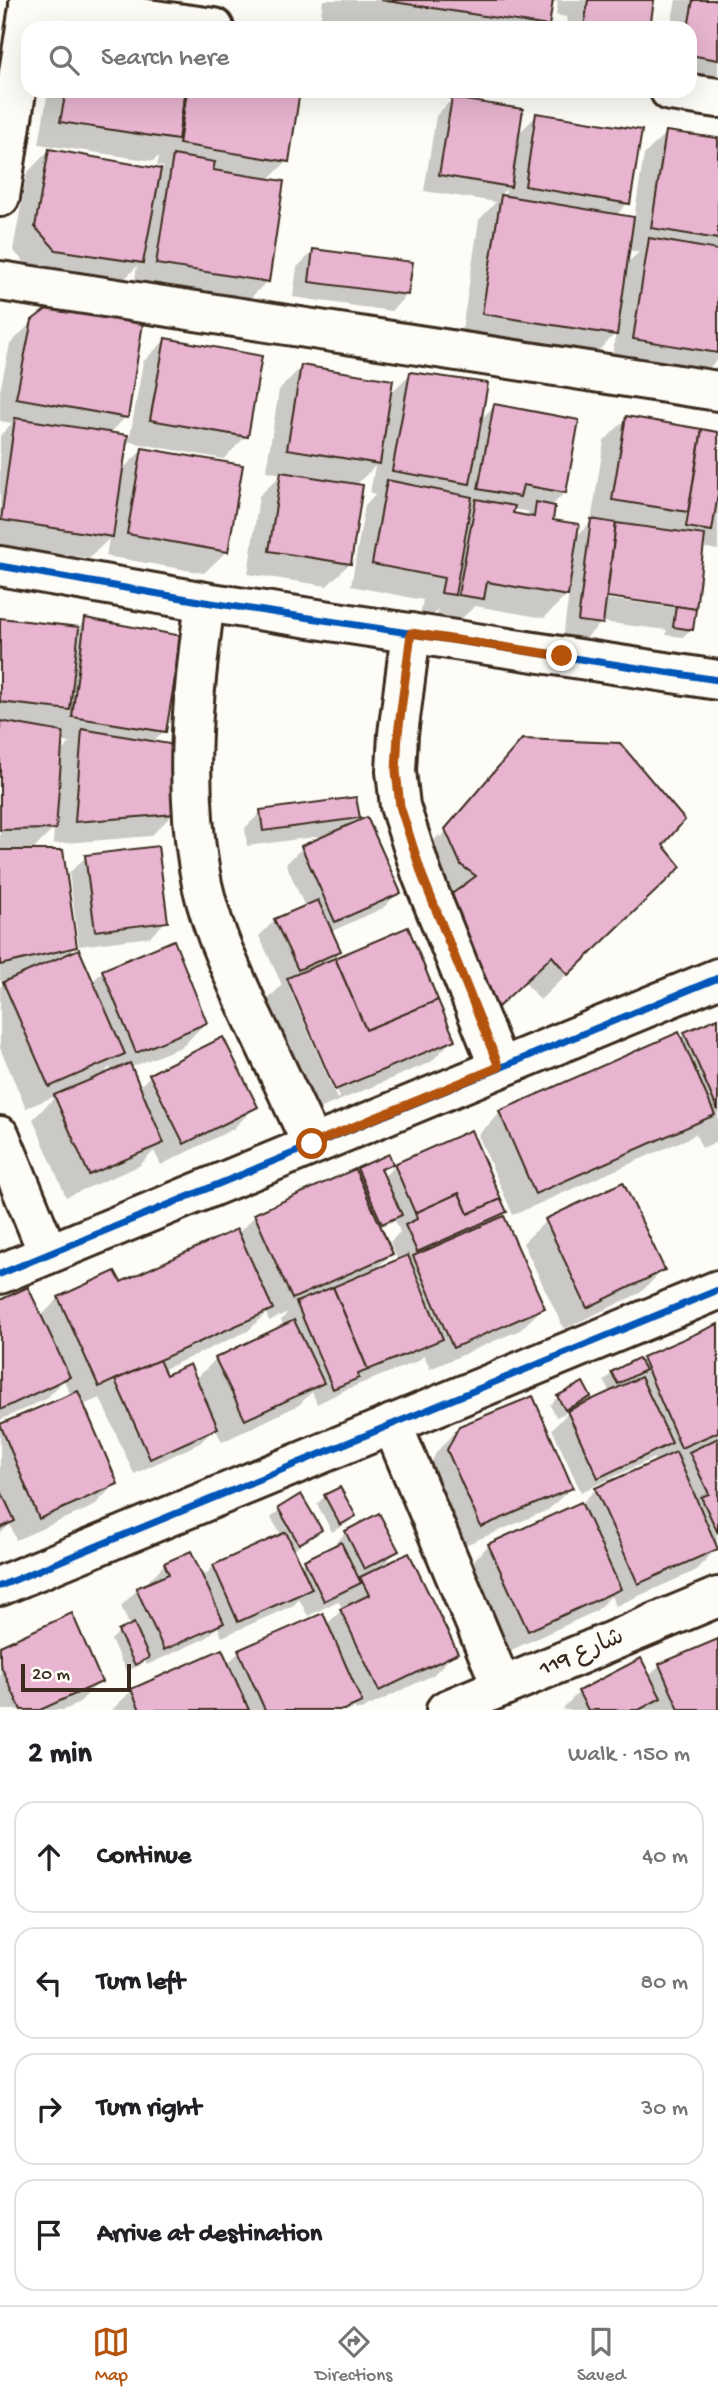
<!DOCTYPE html>
<meta charset="utf-8">
<style>
:root{--surface:#fff;--page:#f6f6f6;--text:#202124;--muted:#757577;--line:#e0e0e0;--accent:#b45309}
body{margin:0;font-family:"Gochi Hand","Playpen Sans Arabic",sans-serif;background:var(--page);color:var(--text)}
.scale{position:absolute;left:21px;bottom:18px;width:110px;box-sizing:border-box;padding-left:7px;border:4px solid #3b2a1e;border-top:0;font-size:19px;line-height:24px;white-space:nowrap;color:#3b2a1e;-webkit-text-stroke:5px #fdfcf7;paint-order:stroke}
.stop{position:absolute;width:21px;height:21px;margin:-16px;border:5px solid #b45309;border-radius:50%;background:#fff}
.stop.end{background:#b45309;border-color:#fff;box-shadow:0 2px 7px #0008}
.list{margin:0;padding:0;list-style:none}
h2{display:flex;justify-content:space-between;align-items:center;height:91px;margin:0;padding:0 28px;font-size:30px}
h2 small{font-size:23px;font-weight:400;color:var(--muted)}
.list li{display:grid;grid-template-columns:46px 1fr auto;gap:21px;align-items:center;box-sizing:border-box;height:112px;margin:0 14px 14px;padding:0 14px;border:2px solid var(--line);border-radius:21px}
.list b{display:block;font-size:26px;white-space:nowrap}
.list em{font-size:23px;font-style:normal;color:var(--muted)}
.icon{flex:none;width:38px;height:38px;fill:none;stroke:currentColor;stroke-width:2;stroke-linecap:round;stroke-linejoin:round}
.map{position:relative;flex:none;width:718px;height:1710px;overflow:hidden}
.search{position:absolute;background:var(--surface);box-shadow:0 7px 28px #0002;left:21px;right:21px;top:21px;height:77px;display:flex;align-items:center;gap:18px;box-sizing:border-box;padding:0 24px;border-radius:21px;color:var(--muted);font-size:26px}
.sheet{height:595px;background:var(--surface)}
nav{display:flex;justify-content:space-around;align-items:center;box-sizing:border-box;height:98px;border-top:2px solid var(--line);background:var(--surface);font-size:19px;color:var(--muted)}
nav a{display:grid;justify-items:center;gap:4px}
nav .on{color:var(--accent)}
.map>svg:first-child{display:block}
</style>
<div class="map">
<svg width="718" height="1710" viewBox="0 0 718 1710">
<rect width="100%" height="100%" fill="#fdfcf7"/>
<filter id="ink" filterUnits="userSpaceOnUse"><feTurbulence type="fractalNoise" baseFrequency=".0143" numOctaves="2"/><feDisplacementMap in="SourceGraphic" scale="14" xChannelSelector="R" yChannelSelector="G"/><feConvolveMatrix kernelMatrix="1 2 1 2 8 2 1 2 1" color-interpolation-filters="sRGB"/></filter>
<g filter="url(#ink)">
<!-- shadow -->
<g fill="#0003" fill-rule="evenodd">
<polygon points="323,0 652,0 648,28 566,28 567,17 556,15 558,2 551,1 548,25 545,28 362,28 320,22"/>
<polygon points="676,0 718,0 718,87 690,81 690,28 670,28"/>
<polygon points="48,91 298,91 287,161 268,180 267,281 245,304 134,286 137,266 119,285 33,272 13,250 27,173 49,150 160,171 164,167 157,166 159,156 153,161 39,144"/>
<path d="M452,99L518,134L537,115L628,203L616,215L634,218L644,155L666,132L718,140V378L715,377L718,359L701,376L611,361L616,333L592,357L461,336L479,220L496,202L424,191L436,116ZM506,189L505,198L498,197ZM627,250L639,252L625,265Z"/>
<polygon points="314,251 407,295 391,311 293,297 297,267"/>
<polygon points="33,321 126,417 109,434 130,437 143,362 165,340 246,436 224,459 125,441 121,471 142,450 227,551 204,573 106,556 109,539 89,558 0,545 0,436 12,423 0,421 0,391 10,344"/>
<path d="M301,367L389,395L410,374L479,421L494,406L565,492L551,507V521L575,538L591,522L604,441L627,418L718,434V550L702,547L691,629L683,637L666,635L667,630L602,622L585,639L563,637L569,593L544,618L475,606L459,621L437,617L438,609L431,617L420,615L423,600L351,586L365,505L376,494L370,493L375,466L356,485L349,564L327,586L248,574L259,496L282,474L266,471L279,390ZM512,509L529,512L524,517L511,515ZM599,594L677,605V608L598,598Z"/>
<path d="M0,620L77,629L86,620L164,731L152,743L174,813L151,836L53,844L54,828L31,852L75,947L66,956L92,982L103,971L205,1023L183,1046L129,1068L138,1088L150,1076L256,1106L233,1129L161,1165L154,1151L139,1166L66,1197L33,1119L56,1096L26,1108L0,1048V987L7,980L0,981ZM61,741L70,743L60,753ZM110,1067L112,1072L99,1078Z"/>
<polygon points="523,741 651,894 540,1000 419,858 439,835 441,837 502,766 498,766"/>
<path d="M261,812L358,817L347,827L399,892L383,908L330,932L339,951L327,963L453,1039L431,1062L312,1112L266,1001L282,985L259,936L275,920L305,907L286,864L302,848L329,835L247,846L245,828ZM289,987H293L340,1098L337,1099Z"/>
<polygon points="86,857 166,921 150,937 79,946 69,873"/>
<polygon points="718,1020 718,1141 702,1148 695,1133 691,1137 513,1215 478,1135 500,1113 680,1039 685,1034"/>
<path d="M470,1133L505,1212L496,1221L543,1308L520,1330L430,1369L424,1355L418,1361L345,1390L317,1404L312,1392L299,1405L222,1442L215,1428L200,1443L134,1474L100,1398L83,1405L116,1483L94,1506L16,1540L10,1524L0,1534V1426L71,1396L64,1380L46,1399L0,1420V1302L40,1317L59,1298L120,1284L237,1234L255,1216L354,1173L358,1170L391,1163L381,1172L383,1177L395,1166ZM395,1220L400,1232L390,1242L398,1261L374,1271L391,1254L379,1228ZM288,1312L281,1320L284,1327L216,1359L195,1380L165,1377L162,1370L248,1331L266,1313L269,1321Z"/>
<polygon points="622,1185 663,1270 640,1293 564,1329 523,1243 546,1221"/>
<polygon points="718,1326 717,1548 695,1571 616,1606 611,1596 596,1611 505,1653 466,1568 489,1545 582,1503 598,1487 655,1463 654,1458 581,1492 552,1429 570,1411 556,1417 550,1405 558,1397 589,1397 578,1408 610,1393 604,1381 612,1373"/>
<polygon points="460,1428 571,1488 548,1510 458,1548 426,1473 437,1451"/>
<polygon points="325,1496 354,1516 346,1524 332,1532 317,1504"/>
<polygon points="301,1497 320,1530 312,1538 292,1550 300,1567 305,1562 330,1549 346,1532 397,1551 379,1569 456,1652 433,1675 361,1710 356,1710 354,1707 352,1710 112,1710 132,1690 227,1664 239,1652 326,1625 343,1609 338,1601 308,1616 299,1599 294,1605 222,1637 218,1627 206,1638 147,1665 145,1660 139,1666 126,1671 111,1640 119,1632 130,1627 121,1606 137,1590 151,1584 149,1580 165,1564 202,1578 214,1566 282,1536 271,1518 279,1510"/>
<polygon points="718,1640 718,1710 564,1710 563,1708 579,1692 648,1677 660,1665"/>
<polygon points="0,1648 100,1681 78,1704 64,1710 0,1710"/>
</g>
<!-- building -->
<g fill="#e8b4d0" stroke="#3b2a1e" stroke-width="2">
<polygon points="381,0 553,0 549,26"/>
<polygon points="588,0 654,0 650,28 584,28"/>
<polygon points="693,0 718,0 718,60 690,55 690,28 688,28"/>
<polygon points="66,91 185,91 178,140 60,122"/>
<polygon points="187,91 300,91 289,162 179,144"/>
<polygon points="452,98 523,109 511,187 439,175"/>
<polygon points="536,113 642,130 630,204 525,186"/>
<polygon points="666,131 718,138 718,239 651,228"/>
<polygon points="49,149 161,169 143,263 56,250 35,227"/>
<polygon points="173,155 215,162 213,170 284,181 269,282 156,264"/>
<polygon points="501,195 634,217 617,335 482,314"/>
<polygon points="649,238 718,250 718,353 633,339"/>
<polygon points="313,249 413,262 408,295 309,282"/>
<polygon points="48,308 143,323 128,418 16,398 32,320"/>
<polygon points="165,338 262,356 248,437 150,420"/>
<polygon points="301,365 393,380 380,464 287,449"/>
<polygon points="410,372 488,383 470,484 392,471"/>
<polygon points="494,404 579,420 566,493 523,485 520,497 478,489"/>
<polygon points="626,416 702,429 688,512 612,500"/>
<polygon points="15,418 128,435 113,537 1,520"/>
<polygon points="702,429 718,432 718,494 712,531 686,527"/>
<polygon points="142,448 243,465 228,552 127,534"/>
<polygon points="281,472 363,485 351,564 269,551"/>
<polygon points="387,480 472,497 455,595 441,593 444,578 372,564"/>
<polygon points="476,499 515,506 513,513 534,517 536,502 555,506 553,520 579,524 568,596 487,582 484,599 458,595"/>
<polygon points="591,519 616,523 603,624 578,621"/>
<polygon points="616,523 705,535 696,609 607,597"/>
<polygon points="676,606 696,609 693,630 673,627"/>
<polygon points="0,618 79,627 70,710 0,702"/>
<polygon points="85,618 182,636 166,732 72,717"/>
<polygon points="0,721 63,732 56,829 0,830"/>
<polygon points="82,729 181,746 175,814 75,822"/>
<polygon points="522,739 620,743 685,820 663,845 681,867 568,975 552,956 496,1009 449,896 476,876 461,865 445,829"/>
<polygon points="356,797 360,818 263,831 260,810"/>
<polygon points="367,817 401,893 335,922 301,846"/>
<polygon points="158,846 168,922 95,931 85,855"/>
<polygon points="0,850 63,850 77,947 0,965"/>
<polygon points="318,900 341,951 298,970 274,919"/>
<polygon points="408,927 438,1000 366,1030 335,958"/>
<polygon points="174,940 207,1023 136,1053 102,970"/>
<polygon points="79,949 125,1054 49,1087 3,982"/>
<polygon points="335,958 366,1030 438,1000 455,1040 335,1090 287,978"/>
<polygon points="718,1018 718,1111 684,1032"/>
<polygon points="679,1032 715,1115 535,1194 499,1111"/>
<polygon points="223,1037 258,1107 184,1144 149,1074"/>
<polygon points="130,1063 164,1143 89,1175 54,1095"/>
<polygon points="471,1130 501,1199 468,1214 459,1193 415,1213 394,1164"/>
<polygon points="389,1154 393,1164 381,1169 402,1215 382,1224 357,1168"/>
<polygon points="355,1169 393,1254 292,1299 254,1214"/>
<polygon points="623,1182 665,1270 587,1308 545,1219"/>
<polygon points="459,1193 468,1214 501,1199 507,1212 417,1252 405,1225 417,1219 415,1213"/>
<polygon points="504,1216 545,1308 453,1348 413,1256"/>
<polygon points="237,1229 273,1309 99,1387 58,1297 115,1271 121,1282"/>
<polygon points="408,1255 443,1339 368,1370 333,1287"/>
<polygon points="28,1287 70,1377 0,1410 0,1300"/>
<polygon points="333,1287 368,1370 358,1374 359,1378 333,1389 296,1302"/>
<polygon points="294,1320 324,1383 245,1420 215,1358"/>
<polygon points="718,1324 718,1432 681,1448 642,1357"/>
<polygon points="638,1358 645,1370 618,1384 611,1372"/>
<polygon points="159,1360 166,1375 190,1364 218,1428 150,1459 115,1380"/>
<polygon points="641,1377 672,1443 598,1478 567,1411"/>
<polygon points="583,1382 591,1397 565,1410 557,1396"/>
<polygon points="78,1391 118,1484 39,1519 0,1424"/>
<polygon points="533,1396 573,1488 481,1527 447,1450 459,1426"/>
<polygon points="718,1438 718,1533 701,1497 709,1494 689,1452"/>
<polygon points="676,1452 718,1549 638,1584 595,1488"/>
<polygon points="340,1487 356,1516 340,1525 324,1495"/>
<polygon points="0,1489 15,1521 0,1528"/>
<polygon points="301,1494 322,1530 299,1544 278,1508"/>
<polygon points="581,1502 621,1589 528,1631 488,1544"/>
<polygon points="379,1513 399,1551 364,1569 345,1531"/>
<polygon points="286,1532 312,1589 238,1622 213,1565"/>
<polygon points="341,1542 361,1583 324,1601 304,1560"/>
<polygon points="191,1551 224,1623 164,1650 136,1588 169,1574 164,1563"/>
<polygon points="409,1553 458,1653 379,1691 340,1609 369,1595 360,1577"/>
<polygon points="72,1613 102,1682 40,1710 21,1710 0,1664 0,1646"/>
<polygon points="323,1613 362,1702 344,1710 265,1710 238,1650"/>
<polygon points="134,1623 149,1658 135,1665 118,1631"/>
<polygon points="718,1639 718,1710 679,1710 659,1664"/>
<polygon points="222,1649 249,1710 140,1710 131,1689"/>
<polygon points="641,1658 661,1698 639,1710 588,1710 578,1691"/>
</g>
<g fill="none" stroke-linecap="round" stroke-linejoin="round">
<defs>
<g id="minor">
<polyline points="29,3 214,28"/>
<polyline points="670,91 718,98"/>
<polyline points="0,197 30,0"/>
<polyline points="0,281 718,391"/>
<polyline points="0,566 205,602 718,680"/>
<path d="M205,602C193,690 184,779 199,868C207,920 231,970 253,1018C273,1060 292,1102 312,1144"/>
<polyline points="411,633 398,734 396,771 400,806 422,875 499,1067"/>
<polyline points="0,1136 48,1253"/>
<polyline points="0,1274 718,978"/>
<polyline points="392,1424 502,1687"/>
<polyline points="0,1586 718,1290"/>
<polyline points="446,1710 718,1597"/>
</g>
</defs>
<!-- minor casing -->
<use href="#minor" stroke="#3b2a1e" stroke-width="44"/>
<!-- minor -->
<use href="#minor" stroke="#fdfcf7" stroke-width="38"/>
<defs>
<g id="cycleway">
<polyline points="0,566 205,602 718,680"/>
<polyline points="0,1274 718,978"/>
<polyline points="0,1586 718,1290"/>
</g>
</defs>
<!-- cycleway casing -->
<use href="#cycleway" stroke="#fdfcf7" stroke-width="11"/>
<!-- cycleway -->
<use href="#cycleway" stroke="#0057b8" stroke-width="7"/>
</g>
</g>
<g fill="none" stroke-linecap="round" stroke-linejoin="round" filter="url(#ink)">
<!-- route -->
<polyline stroke="#b45309" stroke-width="9" points="312,1144 499,1067 422,875 400,806 396,771 398,734 411,633 562,656"/>
</g>
<g text-anchor="middle" dominant-baseline="central" stroke-width="5" stroke-linejoin="round" paint-order="stroke">
<!-- street labels -->
<g font-size="24" fill="#3b2a1e" stroke="#fdfcf7">
<text transform="translate(582 1654) rotate(-23)">شارع 119</text>
</g>
</g>
</svg>
<div class="scale">20 m</div>
<div class="stop" style="left:312px;top:1144px"></div>
<div class="stop end" style="left:562px;top:656px"></div>
<div class="search"><svg class="icon" aria-label="search" viewBox="0 0 24 24"><circle cx="10" cy="10" r="6"/><path d="M15 15l6 6"/></svg>Search here</div>
</div>
<section class="sheet">
<h2>2 min<small>Walk · 150 m</small></h2>
<ul class="list">
<li><svg class="icon" aria-label="ahead" viewBox="0 0 24 24"><path d="M12 20V5M6 11l6-6 6 6"/></svg><div><b>Continue</b></div><em>40 m</em></li>
<li><svg class="icon" aria-label="left" viewBox="0 0 24 24"><path d="M17 20v-9H6M10 6l-5 5 5 5"/></svg><div><b>Turn left</b></div><em>80 m</em></li>
<li><svg class="icon" aria-label="right" viewBox="0 0 24 24"><path d="M7 20v-9h11M14 6l5 5-5 5"/></svg><div><b>Turn right</b></div><em>30 m</em></li>
<li><svg class="icon" aria-label="arrive" viewBox="0 0 24 24"><path d="M6 21V4h12l-3 4 3 4H6"/></svg><div><b>Arrive at destination</b></div></li>
</ul>
</section>
<nav>
<a class="on"><svg class="icon" aria-label="map" viewBox="0 0 24 24"><path d="M3 6l6-2 6 2 6-2v14l-6 2-6-2-6 2zM9 4v14M15 6v14"/></svg>Map</a>
<a><svg class="icon" aria-label="directions" viewBox="0 0 24 24"><path d="M12 3l9 9-9 9-9-9zM9 14v-3h6M13 9l2 2-2 2"/></svg>Directions</a>
<a><svg class="icon" aria-label="saved" viewBox="0 0 24 24"><path d="M7 4h10v16l-5-4-5 4z"/></svg>Saved</a>
</nav>
